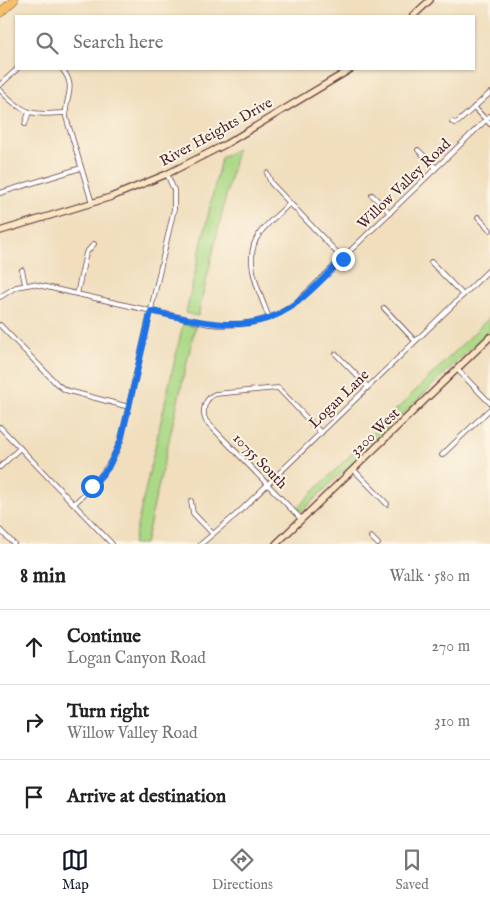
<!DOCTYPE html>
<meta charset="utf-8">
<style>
:root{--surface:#fff;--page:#f2f2f2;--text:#222;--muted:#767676;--line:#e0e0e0;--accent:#111827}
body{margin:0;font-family:"IM FELL English",serif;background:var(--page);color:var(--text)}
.stop{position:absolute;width:15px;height:15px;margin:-11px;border:4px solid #1a73e8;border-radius:50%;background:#fff}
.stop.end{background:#1a73e8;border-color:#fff;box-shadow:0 1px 5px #0008}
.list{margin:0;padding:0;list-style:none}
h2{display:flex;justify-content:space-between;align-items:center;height:65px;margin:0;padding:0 20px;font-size:21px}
h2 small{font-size:16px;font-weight:400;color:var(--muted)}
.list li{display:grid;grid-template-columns:32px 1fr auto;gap:15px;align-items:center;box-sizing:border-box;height:75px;padding:0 20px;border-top:1px solid var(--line)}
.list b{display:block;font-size:19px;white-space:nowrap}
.list p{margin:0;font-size:16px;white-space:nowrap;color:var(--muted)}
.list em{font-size:16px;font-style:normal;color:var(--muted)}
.icon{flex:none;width:28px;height:28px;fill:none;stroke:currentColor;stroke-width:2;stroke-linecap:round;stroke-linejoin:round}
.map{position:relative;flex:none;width:490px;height:544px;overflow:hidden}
.search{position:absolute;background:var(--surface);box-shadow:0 1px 4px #0004;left:15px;right:15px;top:15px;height:55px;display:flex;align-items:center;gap:12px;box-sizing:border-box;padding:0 18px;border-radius:0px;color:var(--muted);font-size:19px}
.sheet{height:290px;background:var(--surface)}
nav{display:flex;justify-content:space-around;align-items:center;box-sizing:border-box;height:70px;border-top:1px solid var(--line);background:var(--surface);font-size:14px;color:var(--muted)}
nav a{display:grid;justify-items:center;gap:2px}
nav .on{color:var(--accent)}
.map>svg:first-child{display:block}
</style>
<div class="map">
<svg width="490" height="544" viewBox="0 0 490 544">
<rect width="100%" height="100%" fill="#fcf5e5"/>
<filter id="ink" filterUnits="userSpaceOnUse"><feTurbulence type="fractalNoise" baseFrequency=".02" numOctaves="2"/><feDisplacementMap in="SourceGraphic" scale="10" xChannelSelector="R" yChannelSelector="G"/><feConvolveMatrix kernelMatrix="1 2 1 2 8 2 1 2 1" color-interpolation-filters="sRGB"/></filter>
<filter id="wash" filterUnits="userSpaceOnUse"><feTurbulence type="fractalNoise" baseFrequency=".0096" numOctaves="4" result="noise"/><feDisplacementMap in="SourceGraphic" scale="20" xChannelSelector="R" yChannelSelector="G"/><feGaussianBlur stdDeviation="1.12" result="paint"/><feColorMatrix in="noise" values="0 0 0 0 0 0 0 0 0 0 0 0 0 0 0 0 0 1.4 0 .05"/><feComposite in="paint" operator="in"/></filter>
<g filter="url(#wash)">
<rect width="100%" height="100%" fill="#f0debd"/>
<!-- green -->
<g fill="#aad986" stroke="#7a7c58">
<polygon points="237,149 198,316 186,313 221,158"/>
<polygon points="490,317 490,330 303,510 297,510 296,509"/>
<polygon points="183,324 195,327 145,544 133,544"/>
</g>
</g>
<g filter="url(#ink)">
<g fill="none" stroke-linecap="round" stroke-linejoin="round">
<defs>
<g id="street">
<path d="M62,69C78,88 64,97 66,117L92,203"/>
<polyline points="0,85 17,69"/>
<path d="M0,90C25,115 30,115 65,113"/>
<polyline points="474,107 490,124"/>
<polyline points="452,122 455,123 458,122 490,93"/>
<polyline points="25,124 29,112"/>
<polyline points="418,150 436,168"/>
<polyline points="267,173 271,183 343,259"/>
<polyline points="0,193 81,168"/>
<polyline points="372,195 390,213"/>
<polyline points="478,217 490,230"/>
<polyline points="431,262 463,295"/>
<polyline points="22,270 25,284"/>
<polyline points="77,294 86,253 94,244"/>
<path d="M0,297L16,287L33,284L209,324C239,327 273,322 297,302L490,116"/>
<polyline points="384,308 415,341"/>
<path d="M269,318C260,293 241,258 260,233C268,222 280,213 290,203"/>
<polyline points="0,325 57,384 65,390 129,407"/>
<polyline points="336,354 368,387"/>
<polyline points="457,369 490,403"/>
<polyline points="0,427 112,544"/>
<polyline points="442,455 490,409"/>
<polyline points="0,467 20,448"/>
<polyline points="354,470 387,504"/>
<polyline points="191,501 193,513 213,534"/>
<path d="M74,504C94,485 111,467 121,440L174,209V190L167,174"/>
<path d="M302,520L206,421C201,411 205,398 215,394L278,388L321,433"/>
<polyline points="0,530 14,544"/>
<polyline points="371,537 378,544"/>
<polyline points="201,544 238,513 490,269"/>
</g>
<g id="secondary">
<polyline points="413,16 430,0"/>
<polyline points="0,231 111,197 167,174 226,144 351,69"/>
<polyline points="276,544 490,337"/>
</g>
<polyline id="highway" points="0,13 14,0"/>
</defs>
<!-- street casing -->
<use href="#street" stroke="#633c41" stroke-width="5.5"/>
<!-- secondary casing -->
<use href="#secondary" stroke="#633c41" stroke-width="8"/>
<!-- highway casing -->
<use href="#highway" stroke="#633c41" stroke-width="9"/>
<!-- street -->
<use href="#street" stroke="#fff" stroke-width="4"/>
<!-- secondary -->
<use href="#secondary" stroke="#fbe6c4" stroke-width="5.5"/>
<!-- highway -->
<use href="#highway" stroke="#f6c06b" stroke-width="8"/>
</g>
</g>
<g fill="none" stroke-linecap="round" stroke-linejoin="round" filter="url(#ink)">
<!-- route -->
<path stroke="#1a73e8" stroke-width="6" d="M92,486L108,468L121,440L151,311C195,321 248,336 289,308C309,295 326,275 343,259"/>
</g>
<g text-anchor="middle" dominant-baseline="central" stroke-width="4" stroke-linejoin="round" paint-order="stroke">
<!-- street labels -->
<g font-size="15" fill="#4a1f2b" stroke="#fcf5e5">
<text transform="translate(216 132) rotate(-29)">River Heights Drive</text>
<text transform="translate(404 184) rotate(-44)">Willow Valley Road</text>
<text transform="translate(339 399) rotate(-44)">Logan Lane</text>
<text transform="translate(375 432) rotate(-44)">3200 West</text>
<text transform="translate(260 461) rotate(46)">10755 South</text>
</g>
</g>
</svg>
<div class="stop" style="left:92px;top:486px"></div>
<div class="stop end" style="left:343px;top:259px"></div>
<div class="search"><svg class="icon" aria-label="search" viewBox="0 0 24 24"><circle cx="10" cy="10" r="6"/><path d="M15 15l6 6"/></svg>Search here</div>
</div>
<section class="sheet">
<h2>8 min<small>Walk · 580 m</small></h2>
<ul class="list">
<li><svg class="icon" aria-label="ahead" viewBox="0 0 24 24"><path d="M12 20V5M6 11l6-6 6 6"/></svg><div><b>Continue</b><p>Logan Canyon Road</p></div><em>270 m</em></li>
<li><svg class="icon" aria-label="right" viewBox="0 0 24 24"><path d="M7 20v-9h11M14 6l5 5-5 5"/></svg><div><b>Turn right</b><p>Willow Valley Road</p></div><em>310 m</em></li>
<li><svg class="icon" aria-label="arrive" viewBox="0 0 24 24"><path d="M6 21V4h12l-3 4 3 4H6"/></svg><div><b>Arrive at destination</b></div></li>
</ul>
</section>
<nav>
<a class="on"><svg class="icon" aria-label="map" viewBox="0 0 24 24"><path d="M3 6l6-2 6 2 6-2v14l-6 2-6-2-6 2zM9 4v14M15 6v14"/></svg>Map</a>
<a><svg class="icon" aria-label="directions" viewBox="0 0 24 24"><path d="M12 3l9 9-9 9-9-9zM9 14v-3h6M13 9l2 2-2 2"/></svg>Directions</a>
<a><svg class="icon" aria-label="saved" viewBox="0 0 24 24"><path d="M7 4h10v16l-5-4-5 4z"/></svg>Saved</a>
</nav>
